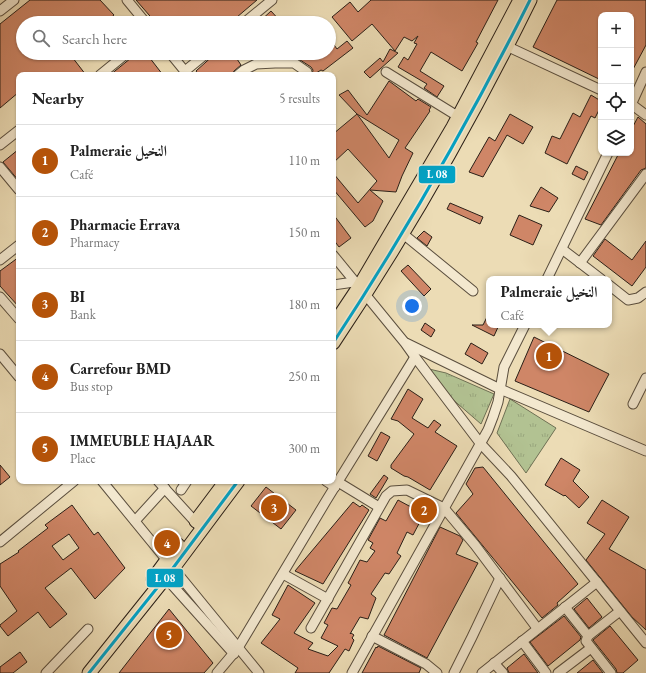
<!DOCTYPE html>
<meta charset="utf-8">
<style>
:root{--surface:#fff;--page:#f2f2f2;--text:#222;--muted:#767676;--line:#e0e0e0;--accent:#b45309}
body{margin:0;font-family:"EB Garamond",Amiri,serif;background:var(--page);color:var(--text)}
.controls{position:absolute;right:12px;top:12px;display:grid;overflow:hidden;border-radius:8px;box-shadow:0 1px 3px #0004}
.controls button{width:36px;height:36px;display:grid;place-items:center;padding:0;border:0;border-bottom:1px solid var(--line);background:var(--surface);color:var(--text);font:20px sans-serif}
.you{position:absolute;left:412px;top:306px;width:14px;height:14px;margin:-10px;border:3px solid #fff;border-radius:50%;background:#1a73e8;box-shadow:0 0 0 6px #1a73e833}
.badge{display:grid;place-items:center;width:26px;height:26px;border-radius:50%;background:var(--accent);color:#fff;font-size:13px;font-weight:700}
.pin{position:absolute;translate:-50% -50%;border:2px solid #fff;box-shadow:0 1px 4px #0006}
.popup{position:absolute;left:486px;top:276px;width:126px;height:52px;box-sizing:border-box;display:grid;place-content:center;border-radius:8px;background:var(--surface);filter:drop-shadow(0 1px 3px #0005);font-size:13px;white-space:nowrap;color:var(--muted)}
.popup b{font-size:15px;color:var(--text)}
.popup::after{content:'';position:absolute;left:50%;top:100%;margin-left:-8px;border:8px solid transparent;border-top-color:var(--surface)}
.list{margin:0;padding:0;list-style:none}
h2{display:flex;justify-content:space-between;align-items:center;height:52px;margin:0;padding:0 16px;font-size:17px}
h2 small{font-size:13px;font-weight:400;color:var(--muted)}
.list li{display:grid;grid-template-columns:26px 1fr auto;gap:12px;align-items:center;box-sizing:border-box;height:72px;padding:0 16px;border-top:1px solid var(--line)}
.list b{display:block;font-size:15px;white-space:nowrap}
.list p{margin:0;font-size:13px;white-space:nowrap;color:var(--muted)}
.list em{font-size:13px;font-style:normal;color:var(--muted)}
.icon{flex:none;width:22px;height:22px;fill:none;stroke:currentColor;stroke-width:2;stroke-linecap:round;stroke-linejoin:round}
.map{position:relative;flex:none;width:646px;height:673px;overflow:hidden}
.search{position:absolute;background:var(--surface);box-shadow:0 1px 3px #0004;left:16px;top:16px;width:320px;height:44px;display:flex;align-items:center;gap:10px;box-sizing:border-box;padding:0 14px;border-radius:22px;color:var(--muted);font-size:15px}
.panel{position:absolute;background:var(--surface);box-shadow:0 1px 3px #0004;left:16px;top:72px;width:320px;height:412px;border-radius:8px}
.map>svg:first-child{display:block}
</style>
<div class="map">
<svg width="646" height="673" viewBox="0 0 646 673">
<defs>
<pattern id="grass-tufts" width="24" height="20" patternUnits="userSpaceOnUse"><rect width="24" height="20" fill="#b2c292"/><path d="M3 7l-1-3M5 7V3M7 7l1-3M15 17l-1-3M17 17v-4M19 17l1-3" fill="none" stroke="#99a67d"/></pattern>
</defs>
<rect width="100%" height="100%" fill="#ecdcb5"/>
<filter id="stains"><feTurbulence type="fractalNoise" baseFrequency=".005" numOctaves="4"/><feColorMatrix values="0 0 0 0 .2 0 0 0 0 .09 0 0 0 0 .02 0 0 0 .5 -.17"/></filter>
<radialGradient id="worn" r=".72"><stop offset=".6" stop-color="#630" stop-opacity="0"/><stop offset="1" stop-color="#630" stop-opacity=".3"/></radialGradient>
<!-- grass -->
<g fill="url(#grass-tufts)" stroke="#6e7054">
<polygon points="429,369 446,373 494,394 481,424 443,391"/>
<polygon points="510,399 556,428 526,473 497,433"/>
</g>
<!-- building -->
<g fill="#cf8667" stroke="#2a1f17" fill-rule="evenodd">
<polygon points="30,0 100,0 114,15 105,23 23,23 23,53 69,53 86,75 19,75 19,92 0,108 0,24"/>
<polygon points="136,0 257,0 230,23 225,23 222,19 217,23 156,23"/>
<polygon points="371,0 498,0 476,42 478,43 462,71 431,52 420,71 444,86 437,97 424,88 427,84 398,67 404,57 408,60 417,44 414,43 418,36 412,41 404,37 395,51 372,24 352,41 332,17 350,2 358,12"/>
<polygon points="557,0 646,0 646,45 631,73 631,15 601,15 601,80 533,47"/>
<polygon points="271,11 282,23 258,23"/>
<polygon points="329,38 337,49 347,41 353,48 323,71 321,70 313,75 312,75 313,70 311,67 297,58 285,57 277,54 277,53 329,53"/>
<polygon points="390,49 398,53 370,78 364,72 380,58 383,62"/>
<polygon points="134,53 146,53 163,75 110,75 131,58"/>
<polygon points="216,53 233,53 241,65 234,71 232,75 199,75 196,71"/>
<polygon points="389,81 416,101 418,99 431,107 429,110 430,111 405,148 413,153 402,176 396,192 370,190 383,201 373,221 365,227 333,189 333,173 358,203 377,181 348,149 333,163 333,134 357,114 389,158 399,140 357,114 339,95 348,90 367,115"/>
<polygon points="591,95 601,101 601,106 595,118 591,116 567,164 545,153 552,136 560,139 573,113 580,117"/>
<polygon points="510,114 533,127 523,144 507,135 483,177 469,172 489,137 495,141"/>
<polygon points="638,117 646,124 646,168 641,170 601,225 585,219 619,153 631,153 631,130"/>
<polygon points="19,149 19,181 3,162"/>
<polygon points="576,166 588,172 584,180 572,174"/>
<polygon points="541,187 558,198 549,212 530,206"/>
<polygon points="450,203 483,217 480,224 447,209"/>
<polygon points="333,214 351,238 339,247 333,239"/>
<polygon points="519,215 542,225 533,245 510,235"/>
<polygon points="424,231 432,237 427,246 417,238"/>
<polygon points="605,239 632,260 646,241 646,267 632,286 593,256"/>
<polygon points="19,257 19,307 0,286 0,271"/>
<polygon points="408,265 431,289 424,296 401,271"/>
<polygon points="489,313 489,325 499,325 494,336 472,325 483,325"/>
<polygon points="425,323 435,330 431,337 421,330"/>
<polygon points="534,337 609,374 589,412 515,381"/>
<polygon points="471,343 488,353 482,364 465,354"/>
<polygon points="408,389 423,399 412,418 428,428 434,420 441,425 435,432 457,446 430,490 408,477 404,476 391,468 391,465 414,434 398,421 391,419"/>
<polygon points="381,432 390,437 377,461 368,456"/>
<polygon points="561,458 580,470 573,481 589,497 579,508 565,495 564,496 545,485"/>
<polygon points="0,465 10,477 0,485"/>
<polygon points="483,467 578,584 557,603 558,605 542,618 456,513 473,494 466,484 475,468"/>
<polygon points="384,475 388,478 376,498 370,494"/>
<polygon points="266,487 296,510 281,529 251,506"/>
<polygon points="398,500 424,514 413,535 407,532 397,553 401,556 389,574 385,573 371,594 376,598 368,619 360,617 350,634 351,633 354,635 352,638 354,640 349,651 345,649 329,673 295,673 298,668 261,643 280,619 272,615 288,585 315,603 294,633 313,643 308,649 328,656 338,646 321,638 328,625 324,623 332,608 337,609 351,585 348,583 360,560 367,562 375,551 370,548 373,543 368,540 380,518 386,521"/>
<polygon points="602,500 629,517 609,549 646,570 646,630 632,617 586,560 605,534 587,523"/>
<polygon points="353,502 360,507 362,505 369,510 323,584 295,571"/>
<path d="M72,505L94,535L98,532L125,568L95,599L71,568L45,588L67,614L50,628L38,612L8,636L0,626V625L17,611L0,586V564L19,552L18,551L48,528L45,525ZM69,534L79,548L63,560L52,546Z"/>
<polygon points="440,527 460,536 463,540 456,554 478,563 427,658 384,635"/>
<polygon points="587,598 602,617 589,628 574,609"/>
<polygon points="169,609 213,663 204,673 119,673"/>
<polygon points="564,616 581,637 580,640 548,666 530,642"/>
<polygon points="610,626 638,660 623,673 617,673 616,669 593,640"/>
<polygon points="378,646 421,668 419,673 362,673 376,647 377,648"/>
<polygon points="20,652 27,662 13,673 0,673 0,667"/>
<polygon points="524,654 538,673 509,673 507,668"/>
<polygon points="593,660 603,673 577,673"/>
</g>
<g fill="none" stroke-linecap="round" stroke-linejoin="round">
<defs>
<g id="minor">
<polyline points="127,0 146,23"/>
<polyline points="0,11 14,0"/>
<polyline points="244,23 272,0"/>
<polyline points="502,44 601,90"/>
<polyline points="170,53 188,75"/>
<polyline points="185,71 207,53"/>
<polyline points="386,72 459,117"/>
<polyline points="100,75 127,53"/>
<polyline points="238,75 244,70 256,64 275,63 294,63 307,72"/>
<polyline points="631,104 646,115"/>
<polyline points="631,105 646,72"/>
<polyline points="0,145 19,130"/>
<polyline points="0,167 19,190"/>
<polyline points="402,233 473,291"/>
<polyline points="562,249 601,279"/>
<polyline points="333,255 405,343 415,357 480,443 511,476 646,643"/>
<polyline points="0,260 19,245"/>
<polyline points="580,263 646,174"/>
<polyline points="547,279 608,153"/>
<polyline points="333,285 354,282"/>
<polyline points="609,285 628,300 638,298 646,292"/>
<polyline points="0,297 19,319"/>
<polyline points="406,343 500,389 646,451"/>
<polyline points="0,354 19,377"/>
<polyline points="633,404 646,378"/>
<polyline points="102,481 259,673"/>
<polyline points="158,481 199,526"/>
<polyline points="326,481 335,487"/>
<polyline points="338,482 379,507"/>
<polyline points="181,490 187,481"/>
<polyline points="135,521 165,488"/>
<polyline points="0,542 74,481"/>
<polyline points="283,574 328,599"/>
<polyline points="165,577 234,654"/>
<polyline points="565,607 588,636"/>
<polyline points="311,628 386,496 392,491 407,490 444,508 475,545 537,628"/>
<polyline points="372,636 426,664 437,673"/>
<polyline points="522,641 546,673"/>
<polyline points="494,663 503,673"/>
<polyline points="46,673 88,629"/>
<polyline points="217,673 238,648 326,501 415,357"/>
<polyline points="352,673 488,430 493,417 498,402 504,367 525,325"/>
<polyline points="454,673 472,637 500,578"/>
<polyline points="482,673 597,582"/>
<polyline points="558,673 591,648"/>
<polyline points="611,673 586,641 588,636 620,611"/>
</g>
<g id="highway">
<polyline points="333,326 359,287 453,127 520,0"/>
<path d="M333,343C406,234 472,118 530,0"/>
<polyline points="196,521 226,481"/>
<polyline points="153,579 178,545"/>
<polyline points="89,673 173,568 238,481"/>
</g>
</defs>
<!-- minor casing -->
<use href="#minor" stroke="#5a4e3e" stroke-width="11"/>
<!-- highway casing -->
<use href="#highway" stroke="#2a1f17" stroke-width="15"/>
<!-- minor -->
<use href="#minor" stroke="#f3e8cf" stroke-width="9"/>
<!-- highway -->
<use href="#highway" stroke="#ecdcb5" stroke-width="13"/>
<defs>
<g id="bus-1">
<path d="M333,343C406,232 471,118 530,0"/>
<polyline points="89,673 173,568 238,481"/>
</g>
</defs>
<!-- bus-1 casing -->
<use href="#bus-1" stroke="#f3e8cf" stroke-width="6"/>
<!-- bus-1 -->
<use href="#bus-1" stroke="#02a2c5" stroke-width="3"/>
</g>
<g stroke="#f3e8cf" stroke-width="1.5">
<rect x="418" y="165" width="38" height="19" rx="4" fill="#02a2c5"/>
<rect x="146" y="568" width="38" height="20" rx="4" fill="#02a2c5"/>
</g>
<g font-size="11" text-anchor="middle" font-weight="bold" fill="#fff">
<text x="437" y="178">L 08</text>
<text x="165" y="582">L 08</text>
</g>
<rect width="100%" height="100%" filter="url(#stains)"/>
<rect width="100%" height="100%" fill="url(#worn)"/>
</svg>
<div class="controls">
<button>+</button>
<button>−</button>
<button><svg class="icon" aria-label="locate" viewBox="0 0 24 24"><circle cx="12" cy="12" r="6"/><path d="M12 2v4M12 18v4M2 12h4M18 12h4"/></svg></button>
<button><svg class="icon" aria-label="layers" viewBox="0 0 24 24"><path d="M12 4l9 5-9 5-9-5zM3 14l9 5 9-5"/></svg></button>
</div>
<div class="you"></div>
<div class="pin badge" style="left:549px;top:356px">1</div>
<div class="popup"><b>Palmeraie النخيل</b>Café</div>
<div class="pin badge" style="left:424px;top:510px">2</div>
<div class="pin badge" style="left:274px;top:508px">3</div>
<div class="pin badge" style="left:167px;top:543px">4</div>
<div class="pin badge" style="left:169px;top:635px">5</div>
<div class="search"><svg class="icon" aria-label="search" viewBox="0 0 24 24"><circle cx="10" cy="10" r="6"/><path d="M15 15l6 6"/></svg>Search here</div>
<section class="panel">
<h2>Nearby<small>5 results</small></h2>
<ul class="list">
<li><span class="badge">1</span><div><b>Palmeraie النخيل</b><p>Café</p></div><em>110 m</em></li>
<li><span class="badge">2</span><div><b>Pharmacie Errava</b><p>Pharmacy</p></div><em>150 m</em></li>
<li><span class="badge">3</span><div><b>BI</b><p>Bank</p></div><em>180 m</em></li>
<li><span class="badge">4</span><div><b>Carrefour BMD</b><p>Bus stop</p></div><em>250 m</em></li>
<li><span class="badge">5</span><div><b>IMMEUBLE HAJAAR</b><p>Place</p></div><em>300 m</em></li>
</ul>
</section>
</div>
